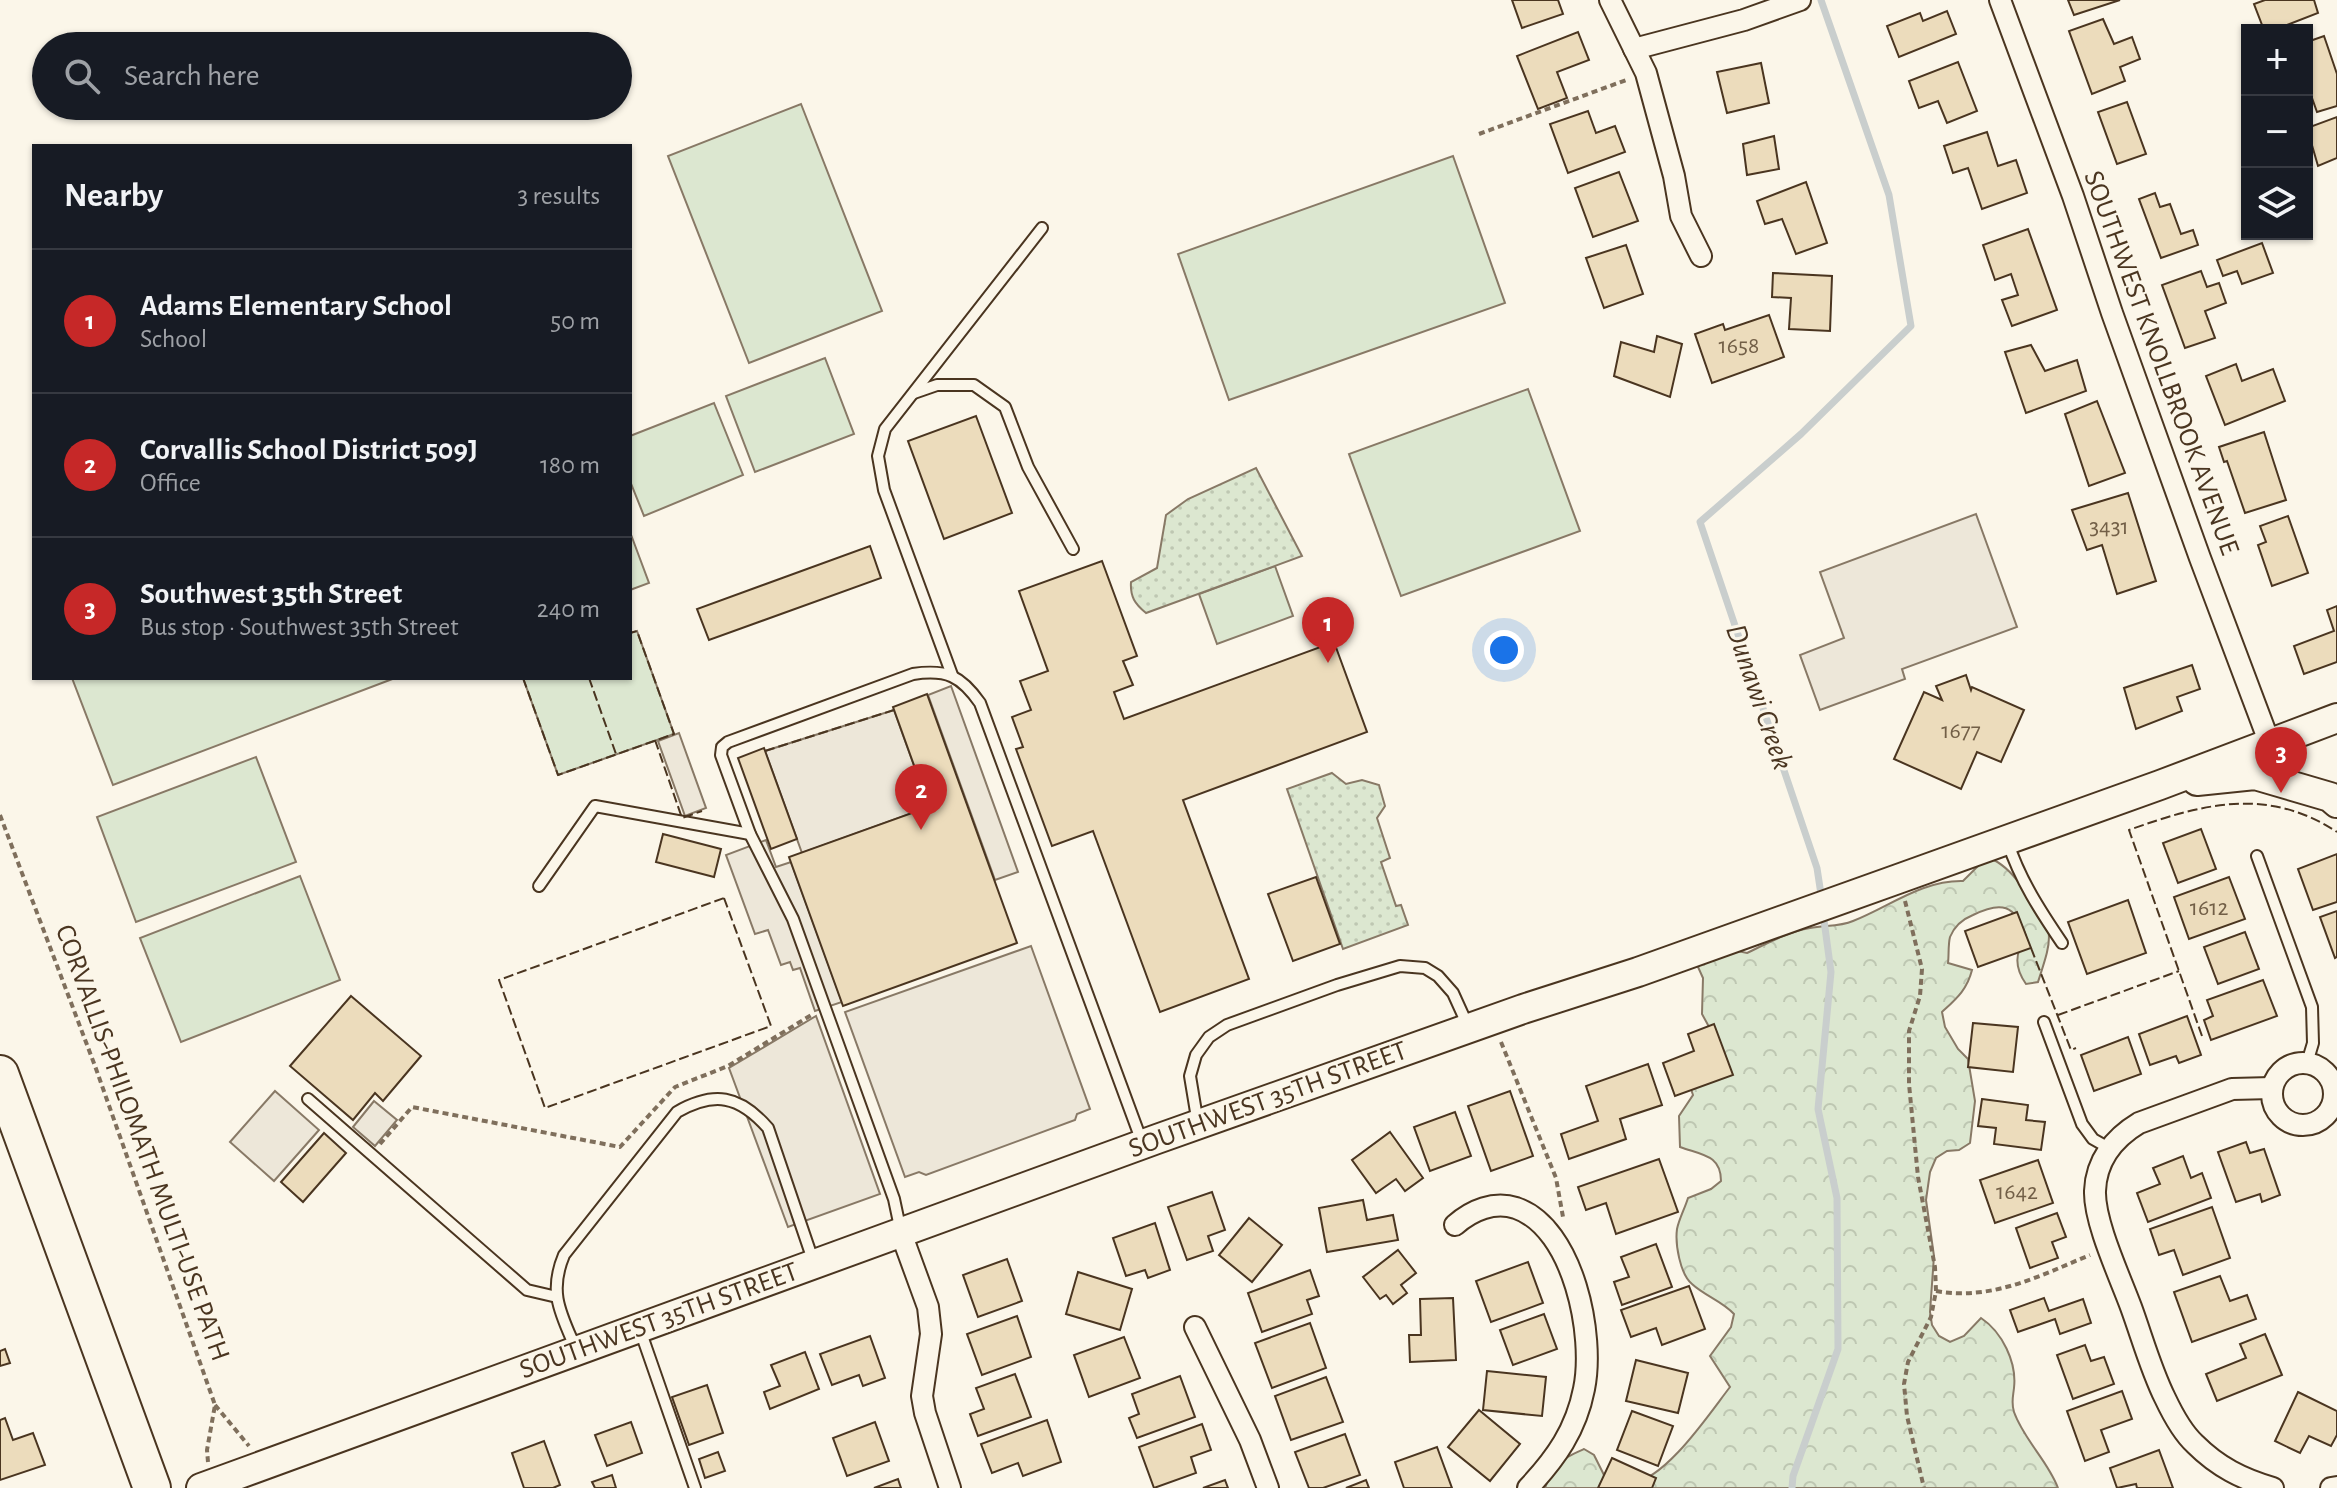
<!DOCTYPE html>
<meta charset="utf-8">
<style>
:root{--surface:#171b24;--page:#20242c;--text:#f1f3f6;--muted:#9ea1a6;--line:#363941;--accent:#c62828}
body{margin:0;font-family:"Alegreya Sans",sans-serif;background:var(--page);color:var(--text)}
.controls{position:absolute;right:24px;top:24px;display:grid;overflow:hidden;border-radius:0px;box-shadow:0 2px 6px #0004}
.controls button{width:72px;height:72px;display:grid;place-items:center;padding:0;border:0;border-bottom:2px solid var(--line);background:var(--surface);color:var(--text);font:40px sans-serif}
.you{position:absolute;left:1504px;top:650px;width:28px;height:28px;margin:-20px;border:6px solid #fff;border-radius:50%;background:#1a73e8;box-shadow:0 0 0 12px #1a73e833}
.badge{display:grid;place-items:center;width:52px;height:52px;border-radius:50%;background:var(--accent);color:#fff;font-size:26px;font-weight:700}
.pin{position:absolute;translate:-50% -66px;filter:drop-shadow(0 2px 4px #0008)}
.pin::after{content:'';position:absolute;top:42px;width:28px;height:24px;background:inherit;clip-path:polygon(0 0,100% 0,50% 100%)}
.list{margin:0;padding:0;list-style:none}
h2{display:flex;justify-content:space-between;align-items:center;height:104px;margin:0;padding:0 32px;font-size:34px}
h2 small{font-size:26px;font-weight:400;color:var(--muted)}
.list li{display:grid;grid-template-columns:52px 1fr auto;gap:24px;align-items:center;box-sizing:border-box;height:144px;padding:0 32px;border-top:2px solid var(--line)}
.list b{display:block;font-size:30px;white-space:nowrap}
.list p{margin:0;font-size:26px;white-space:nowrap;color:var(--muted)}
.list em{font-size:26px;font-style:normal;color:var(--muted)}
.icon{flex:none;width:44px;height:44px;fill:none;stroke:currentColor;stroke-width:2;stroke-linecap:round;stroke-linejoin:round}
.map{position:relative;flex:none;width:2337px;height:1488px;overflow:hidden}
.search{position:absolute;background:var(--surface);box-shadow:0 2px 6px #0004;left:32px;top:32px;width:600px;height:88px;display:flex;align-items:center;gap:20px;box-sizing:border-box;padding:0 28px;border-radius:44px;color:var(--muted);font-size:30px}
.panel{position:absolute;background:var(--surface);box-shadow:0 2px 6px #0004;left:32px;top:144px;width:600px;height:536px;border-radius:0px}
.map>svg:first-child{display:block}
</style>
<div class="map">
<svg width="2337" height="1488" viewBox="0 0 2337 1488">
<defs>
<pattern id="forest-crowns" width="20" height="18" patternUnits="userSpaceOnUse" patternTransform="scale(2)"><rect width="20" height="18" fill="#dce7d0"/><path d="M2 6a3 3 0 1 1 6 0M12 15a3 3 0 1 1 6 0" fill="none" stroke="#bec7b2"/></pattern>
<pattern id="park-dots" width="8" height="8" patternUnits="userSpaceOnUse" patternTransform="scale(2)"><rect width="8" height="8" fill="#dce7d0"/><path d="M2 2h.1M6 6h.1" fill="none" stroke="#bec7b2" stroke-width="1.8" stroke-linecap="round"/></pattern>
</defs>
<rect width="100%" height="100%" fill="#fbf6e9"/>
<!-- green -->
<g fill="#dce7d0" stroke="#887966" stroke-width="2">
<polygon points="801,104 882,311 749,363 668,156"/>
<polygon points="1453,156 1505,303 1229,400 1178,254"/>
<polygon points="825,358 854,434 755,472 726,396"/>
<polygon points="1528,389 1580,531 1401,596 1349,454"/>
<polygon points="714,403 743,475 644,516 630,481 630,436"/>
<polygon points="630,532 649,583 630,590"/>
<polygon points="1275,566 1293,616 1217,644 1199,594"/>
<polygon points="637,631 674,734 558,775 523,678 630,678 630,633"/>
<polygon points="72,678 395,678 113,785"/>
<polygon points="256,757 296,862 136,922 97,817"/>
<polygon points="300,876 340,980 181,1042 140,938"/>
</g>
<!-- forest -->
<path fill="url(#forest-crowns)" stroke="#887966" stroke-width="2" d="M1992,859C2006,866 2014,876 2024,889C2055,930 2054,933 2038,982L2026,984C2014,967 2015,953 2026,936C2015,904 2001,901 1973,915C1963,919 1954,927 1950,937C1948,945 1949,955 1948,963L1972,970C1967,990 1956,999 1942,1012L1945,1027L1958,1049L1968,1059L1975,1101L1970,1143L1959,1150L1947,1151L1936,1158L1930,1172L1926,1200L1934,1256L1930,1312L1932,1325L1939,1336L1950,1342L1964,1336L1981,1318C2002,1332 2017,1362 2014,1388C2013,1397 2011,1403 2014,1412C2024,1440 2048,1461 2058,1488H1545C1554,1462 1559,1460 1584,1449L1594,1455L1606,1479C1614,1480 1624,1484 1632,1483C1666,1479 1709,1414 1730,1387L1710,1356L1731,1327L1734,1314C1722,1301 1705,1296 1692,1284C1680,1274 1675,1244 1677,1229C1679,1219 1685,1208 1688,1198L1711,1189L1721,1181C1721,1155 1702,1155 1680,1147L1679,1116L1693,1095L1689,1083L1726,1058L1702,1014L1703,978L1698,967L1697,955L1723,948L1747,953C1768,943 1787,932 1810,928C1825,925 1839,927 1853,921C1889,907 1922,880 1963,881L1980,864Z"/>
<!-- park -->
<g fill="url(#park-dots)" stroke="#887966" stroke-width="2">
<path d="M1256,468L1302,556L1146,613C1135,604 1130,597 1131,582L1157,568L1166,515L1188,499Z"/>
<polygon points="1332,773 1346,784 1362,780 1379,785 1385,806 1377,818 1390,858 1381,862 1396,906 1401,905 1408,925 1343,949 1287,789"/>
</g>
<!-- parking -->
<g fill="#ede7d9" stroke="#887966" stroke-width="2">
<polygon points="1976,514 2017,627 1902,669 1905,679 1820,710 1800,655 1844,638 1820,572"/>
<polygon points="951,686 1018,872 995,880 928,695"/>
<polygon points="894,710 929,807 802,853 765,751"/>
<polygon points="679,733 706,808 685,816 658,741"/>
<polygon points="766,840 776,867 791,862 842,1002 815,1011 800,968 793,970 790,962 781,965 768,930 755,934 726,855"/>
<polygon points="1031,946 1090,1109 1077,1114 1075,1120 926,1175 919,1172 905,1177 845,1012"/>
<polygon points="816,1016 880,1194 788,1227 729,1068"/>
<polygon points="275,1091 319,1130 274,1181 230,1142"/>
<polygon points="374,1101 397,1120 375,1146 353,1127"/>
</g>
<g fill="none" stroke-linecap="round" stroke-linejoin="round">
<!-- stream -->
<g stroke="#c9cecd" stroke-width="7">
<polyline points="1821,0 1889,195 1911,326 1801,434 1700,522 1817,868 1822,901"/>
<polyline points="1792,1488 1793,1476 1838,1349 1837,1198 1818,1109 1831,972 1823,913"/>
</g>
</g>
<!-- building -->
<g fill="#ecdcbc" stroke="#4a3520" stroke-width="2">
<polygon points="1512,0 1558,0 1563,14 1522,28"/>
<polygon points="2068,0 2120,0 2074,15"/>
<polygon points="2265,0 2314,0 2318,13 2274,30 2264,30 2254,4"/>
<polygon points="1947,11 1956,34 1899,57 1887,26 1920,13 1923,21"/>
<polygon points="2103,19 2114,44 2132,37 2140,59 2120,67 2125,81 2092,94 2069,31"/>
<polygon points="1578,32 1589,60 1557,72 1567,98 1538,109 1517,56"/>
<polygon points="2324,36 2337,74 2337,106 2317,112 2307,84 2307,42"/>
<polygon points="1958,62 1977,111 1947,123 1938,101 1919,108 1909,81"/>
<polygon points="1761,63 1769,103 1727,113 1717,72"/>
<polygon points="2127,102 2146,154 2117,164 2098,112"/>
<polygon points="1588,111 1596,133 1615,126 1625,152 1568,173 1550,124"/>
<polygon points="2337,117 2337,158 2318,166 2307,128"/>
<polygon points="1987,132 1998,166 2016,160 2027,193 1982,209 1968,168 1953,173 1944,146"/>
<polygon points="1774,136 1779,169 1747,175 1743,144"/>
<polygon points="1619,172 1638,221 1593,237 1575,188"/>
<polygon points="1806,182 1827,243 1796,254 1782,219 1765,224 1757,201"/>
<polygon points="2155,193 2160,207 2170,204 2181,234 2193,230 2198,245 2161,258 2139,199"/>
<polygon points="2028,229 2057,310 2012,326 2002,300 2018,295 2011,274 1995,280 1983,245"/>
<polygon points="2262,243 2273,273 2242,284 2237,271 2223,276 2217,260"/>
<polygon points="1626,245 1643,294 1604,308 1586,258"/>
<polygon points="2201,271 2207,287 2219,283 2226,303 2205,311 2215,338 2185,348 2162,285"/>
<polygon points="1773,273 1832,276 1830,331 1789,329 1791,298 1772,297"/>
<polygon points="1769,315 1784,357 1712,383 1695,334 1723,324 1725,330"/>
<polygon points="1657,336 1682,344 1670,397 1614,376 1621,342 1654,352"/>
<polygon points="2031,345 2045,371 2077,360 2086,391 2026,413 2005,352"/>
<polygon points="2236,364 2242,381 2273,369 2285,401 2225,425 2206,376"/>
<polygon points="2097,401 2125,473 2089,486 2065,414"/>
<polygon points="976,416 1012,513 944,539 908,441"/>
<polygon points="2264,432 2286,500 2245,513 2227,461 2224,462 2219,447"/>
<polygon points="2128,493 2156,581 2117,594 2102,545 2087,550 2072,510"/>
<polygon points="2288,516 2308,573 2272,586 2258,545 2266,542 2260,526"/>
<polygon points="870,546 881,578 709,640 697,609"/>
<polygon points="1102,561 1137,656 1123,661 1133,685 1114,692 1124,719 1334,642 1367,732 1183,800 1249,979 1160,1012 1093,831 1052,846 1016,749 1023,747 1012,717 1031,710 1020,681 1048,671 1019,591"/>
<polygon points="2337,606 2337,662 2304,674 2294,646 2334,631 2327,610"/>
<polygon points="2192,665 2200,689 2177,697 2182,711 2136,729 2124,688"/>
<polygon points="1966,675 1971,690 1972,687 2024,710 2001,762 1977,752 1961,789 1894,759 1924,692 1942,700 1936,686"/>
<polygon points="927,694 1017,943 843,1006 789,857 929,807 893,707"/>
<polygon points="764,748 797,839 771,849 738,758"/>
<polygon points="2201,829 2216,869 2178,883 2163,843"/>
<polygon points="663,834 721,849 714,877 656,862"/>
<polygon points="2337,854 2337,902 2313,910 2298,869"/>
<polygon points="1316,877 1340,944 1293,961 1268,894"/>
<polygon points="2229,877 2245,919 2189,939 2174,897"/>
<polygon points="2128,900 2146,953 2087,974 2068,922"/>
<polygon points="2337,911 2337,957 2335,958 2320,917"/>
<polygon points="2017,912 2031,948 1978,967 1965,931"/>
<polygon points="2245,932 2259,969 2218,984 2204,947"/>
<polygon points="2263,980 2277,1016 2211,1040 2204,1020 2213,1016 2207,1000"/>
<polygon points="351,996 421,1056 383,1101 375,1093 353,1120 290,1066"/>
<polygon points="2187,1016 2201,1055 2179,1063 2176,1056 2150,1065 2139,1034"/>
<polygon points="1973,1023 2018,1027 2013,1072 1968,1067"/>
<polygon points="1714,1024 1733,1075 1675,1096 1663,1063 1694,1051 1688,1034"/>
<polygon points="2128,1037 2141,1074 2094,1091 2081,1055"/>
<polygon points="1648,1064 1662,1105 1620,1119 1626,1139 1569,1159 1561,1134 1598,1121 1586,1086"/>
<polygon points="1510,1091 1533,1156 1491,1171 1468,1106"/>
<polygon points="1982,1099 2028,1105 2026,1120 2045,1122 2041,1150 1994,1144 1996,1128 1978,1126"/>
<polygon points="1455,1112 1471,1156 1430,1171 1414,1127"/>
<polygon points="1390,1132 1423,1178 1405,1191 1396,1179 1376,1193 1352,1160"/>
<polygon points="324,1133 346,1153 303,1202 281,1182"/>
<polygon points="2246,1142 2250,1153 2264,1149 2280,1195 2262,1202 2260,1194 2236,1202 2218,1152"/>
<polygon points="2183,1156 2191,1178 2202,1173 2211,1198 2148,1222 2137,1193 2160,1184 2153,1168"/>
<polygon points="1659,1159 1678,1212 1616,1234 1606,1203 1586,1210 1578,1187"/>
<polygon points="2038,1160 2053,1203 1995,1223 1980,1180"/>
<polygon points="1212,1192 1225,1230 1208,1236 1213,1251 1187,1260 1168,1207"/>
<polygon points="1363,1200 1367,1220 1393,1215 1398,1240 1327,1252 1319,1208"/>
<polygon points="2212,1207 2230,1258 2183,1275 2174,1250 2159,1255 2150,1229"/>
<polygon points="2057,1213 2066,1237 2052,1242 2058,1258 2030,1268 2016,1228"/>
<polygon points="1249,1218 1282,1245 1252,1282 1219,1255"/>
<polygon points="1155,1223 1170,1270 1148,1278 1145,1270 1126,1276 1113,1238"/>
<polygon points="1656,1244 1672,1287 1622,1305 1614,1282 1629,1277 1621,1257"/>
<polygon points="1398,1250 1416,1273 1401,1285 1407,1293 1393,1304 1386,1295 1380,1299 1363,1277"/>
<polygon points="1007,1259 1022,1301 978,1317 963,1275"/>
<polygon points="1528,1262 1543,1303 1491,1322 1476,1281"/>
<polygon points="1310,1270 1319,1296 1307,1300 1312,1314 1262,1332 1248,1293"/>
<polygon points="1078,1272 1132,1289 1120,1330 1066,1314"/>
<polygon points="2220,1276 2230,1301 2247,1295 2256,1319 2192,1342 2174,1292"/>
<polygon points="1689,1286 1705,1329 1662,1345 1656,1328 1631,1337 1621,1310"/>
<polygon points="1453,1298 1456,1360 1410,1362 1409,1335 1421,1335 1420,1299"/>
<polygon points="2044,1298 2049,1311 2083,1299 2091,1323 2060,1334 2055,1319 2018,1332 2010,1310"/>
<polygon points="1544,1314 1557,1349 1513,1365 1500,1330"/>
<polygon points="1017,1316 1031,1357 982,1375 967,1334"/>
<polygon points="1310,1323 1326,1368 1272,1388 1255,1343"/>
<polygon points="2265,1334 2282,1375 2217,1401 2206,1374 2246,1358 2240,1344"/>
<polygon points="870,1336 885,1378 863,1386 859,1375 832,1385 820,1354"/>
<polygon points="1124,1337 1140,1378 1089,1397 1074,1355"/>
<polygon points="2085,1345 2091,1361 2104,1357 2114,1384 2073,1399 2057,1355"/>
<polygon points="5,1349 10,1363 0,1366 0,1351"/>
<polygon points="805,1352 819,1389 770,1409 764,1392 780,1386 771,1365"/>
<polygon points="1636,1360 1688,1373 1678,1413 1626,1401"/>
<polygon points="1487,1371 1546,1377 1542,1416 1483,1410"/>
<polygon points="1015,1374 1031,1417 978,1436 970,1414 984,1409 976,1388"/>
<polygon points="1180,1376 1195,1417 1137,1438 1129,1418 1139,1414 1132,1394"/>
<polygon points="1326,1377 1343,1422 1291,1440 1275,1396"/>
<polygon points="707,1385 723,1433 689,1445 672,1397"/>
<polygon points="2122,1391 2132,1419 2101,1430 2109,1452 2085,1461 2067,1411"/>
<polygon points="2298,1392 2337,1411 2337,1435 2331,1446 2309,1436 2300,1453 2275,1441"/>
<polygon points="1479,1410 1520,1444 1490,1481 1448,1447"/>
<polygon points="1632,1411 1673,1426 1658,1466 1617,1450"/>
<polygon points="5,1418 13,1440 33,1433 45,1465 0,1480 0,1420"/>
<polygon points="1047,1420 1061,1462 1023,1476 1018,1463 992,1473 981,1444"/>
<polygon points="631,1422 642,1453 607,1466 595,1435"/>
<polygon points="875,1422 889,1461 847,1476 833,1438"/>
<polygon points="1202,1424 1211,1450 1191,1457 1196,1473 1154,1488 1139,1447"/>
<polygon points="1345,1434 1360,1475 1323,1488 1309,1488 1295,1452"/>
<polygon points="544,1441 560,1485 553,1488 524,1488 512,1453"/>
<polygon points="1437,1447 1452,1488 1404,1488 1395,1462"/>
<polygon points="2159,1450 2173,1488 2137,1488 2136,1484 2117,1488 2110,1468"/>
<polygon points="718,1452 725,1471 705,1478 699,1459"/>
<polygon points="1612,1458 1656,1478 1652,1488 1598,1488"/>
<polygon points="612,1475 616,1488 595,1488 592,1482"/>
<polygon points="898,1479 901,1488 874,1488"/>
<polygon points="1225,1480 1228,1488 1203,1488"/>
<polygon points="1366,1480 1369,1488 1346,1488"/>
</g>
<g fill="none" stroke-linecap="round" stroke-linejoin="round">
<defs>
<g id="lane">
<polyline points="914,393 937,385 974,385 1005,407 1028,467 1073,549"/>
<polyline points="952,675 884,490 878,456 885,429 1042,228"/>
<path d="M2008,843C2020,880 2041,912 2062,943"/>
<polyline points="2257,856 2312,1007 2313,1043 2307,1063"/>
<polyline points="539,886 595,806 750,834"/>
<polyline points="2044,1022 2082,1124 2093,1139 2109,1148"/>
<polyline points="308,1099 527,1290 557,1297"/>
<polyline points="1198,1124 1190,1076 1196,1055 1209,1037 1227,1025 1337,985 1400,966 1425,968 1438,976 1453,993 1468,1026"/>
<path d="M901,1232L894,1199L793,919L750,834L721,755L722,747L728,742L913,674C947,669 961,676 980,703L1142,1142"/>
<polyline points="640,1330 695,1488"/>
<path d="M576,1349C561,1314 548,1293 564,1255L677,1112C714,1091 739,1095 768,1128L814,1263"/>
</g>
<g id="street">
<polyline points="1610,0 1646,73 1674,176 1681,216 1701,256"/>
<polyline points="2000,0 2073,196 2112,313 2200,558 2270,744"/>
<polyline points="1634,49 1744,20 1800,0"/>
<circle cx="2303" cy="1094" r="31"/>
<path d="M2272,1088L2232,1089L2139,1123C2114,1138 2096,1161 2095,1191C2094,1222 2120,1277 2131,1307C2142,1337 2151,1370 2165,1398C2173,1415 2182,1432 2195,1444C2218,1467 2242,1479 2273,1488"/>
<path d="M1455,1225C1472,1210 1494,1201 1516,1208C1574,1228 1595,1336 1584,1389C1576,1430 1556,1458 1528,1488"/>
<polyline points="901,1233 928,1307 931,1334 922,1396 925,1413 950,1488"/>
<polyline points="1195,1327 1250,1440 1268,1488"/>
<polyline points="2331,1488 2337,1487"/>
</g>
<g id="secondary">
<polyline points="2197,781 2255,775 2330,797 2337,803"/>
<polyline points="201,1488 1157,1139 1523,1009 1638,972 1898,879 2160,785 2337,718"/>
</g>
<polyline id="highway" points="0,1074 152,1488"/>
</defs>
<!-- lane casing -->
<use href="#lane" stroke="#4a3520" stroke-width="14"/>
<!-- street casing -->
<use href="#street" stroke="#4a3520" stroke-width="24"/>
<!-- secondary casing -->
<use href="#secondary" stroke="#4a3520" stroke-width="32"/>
<!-- highway casing -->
<use href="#highway" stroke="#4a3520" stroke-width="40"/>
<!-- path -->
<g stroke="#7f6f5c" stroke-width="4" stroke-dasharray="6 4" stroke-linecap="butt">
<polyline points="1479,134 1629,79"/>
<polyline points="0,815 95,1066 215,1405 207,1450 208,1462"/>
<polyline points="1905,901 1922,969 1920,996 1909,1031 1909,1084 1918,1177 1935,1267 1936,1291 1931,1317 1908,1362 1904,1384 1907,1416 1924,1488"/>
<polyline points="1501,1042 1556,1178 1563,1217"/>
<polyline points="380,1144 412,1107 620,1147 675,1087 728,1066 813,1014"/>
<path d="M1936,1291C1992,1301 2039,1276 2090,1255"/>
<polyline points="215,1405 249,1446"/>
</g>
<!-- lane -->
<use href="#lane" stroke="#fbf6e9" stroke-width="10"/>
<!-- street -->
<use href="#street" stroke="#fbf6e9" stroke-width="20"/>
<!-- secondary -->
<use href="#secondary" stroke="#fbf6e9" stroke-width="28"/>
<!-- highway -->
<use href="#highway" stroke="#fbf6e9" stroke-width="36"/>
<!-- fence -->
<g stroke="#4a3520" stroke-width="2" stroke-dasharray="10 4" stroke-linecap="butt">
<polyline points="523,678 558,775 674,734 637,631 630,633"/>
<polyline points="589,678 616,754"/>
<polyline points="655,740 682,818 702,811"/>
<polyline points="765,751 894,710"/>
<polygon points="724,898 771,1026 545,1108 499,980"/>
<polyline points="2031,948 2071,1050 2076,1048"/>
<polyline points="2058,1015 2179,971"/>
<path d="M2202,1036L2129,830C2202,804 2267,786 2337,832"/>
</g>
</g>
<g text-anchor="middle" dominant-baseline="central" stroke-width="6" stroke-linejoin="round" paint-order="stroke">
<!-- number labels -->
<g font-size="24" fill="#725f47">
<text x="1739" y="346">1658</text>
<text x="2109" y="527">3431</text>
<text x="1961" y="731">1677</text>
<text x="2209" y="908">1612</text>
<text x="2017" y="1192">1642</text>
</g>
<!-- street labels -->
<g font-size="28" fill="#4a3520" stroke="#fbf6e9">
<text transform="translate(2161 363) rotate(70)">SOUTHWEST KNOLLBROOK AVENUE</text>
<text transform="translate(1268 1100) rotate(-20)">SOUTHWEST 35TH STREET</text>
<text transform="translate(142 1143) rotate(70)">CORVALLIS-PHILOMATH MULTI-USE PATH</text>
<text transform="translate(659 1321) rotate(-20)">SOUTHWEST 35TH STREET</text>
</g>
<!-- water labels -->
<g font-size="30" font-style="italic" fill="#4a3520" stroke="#fbf6e9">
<text transform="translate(1759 697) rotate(71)">Dunawi Creek</text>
</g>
</g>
</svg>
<div class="controls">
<button>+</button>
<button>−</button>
<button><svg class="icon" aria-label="layers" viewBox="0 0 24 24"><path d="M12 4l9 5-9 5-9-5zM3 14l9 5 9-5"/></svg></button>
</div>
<div class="you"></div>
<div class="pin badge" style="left:1328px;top:663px">1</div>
<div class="pin badge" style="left:921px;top:830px">2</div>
<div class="pin badge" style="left:2281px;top:793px">3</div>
<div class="search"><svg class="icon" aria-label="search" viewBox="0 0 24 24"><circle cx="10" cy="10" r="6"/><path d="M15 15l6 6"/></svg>Search here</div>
<section class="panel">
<h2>Nearby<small>3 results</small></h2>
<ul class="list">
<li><span class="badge">1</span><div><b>Adams Elementary School</b><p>School</p></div><em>50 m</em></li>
<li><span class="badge">2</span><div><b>Corvallis School District 509J</b><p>Office</p></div><em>180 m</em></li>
<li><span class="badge">3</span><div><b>Southwest 35th Street</b><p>Bus stop · Southwest 35th Street</p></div><em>240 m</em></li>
</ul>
</section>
</div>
